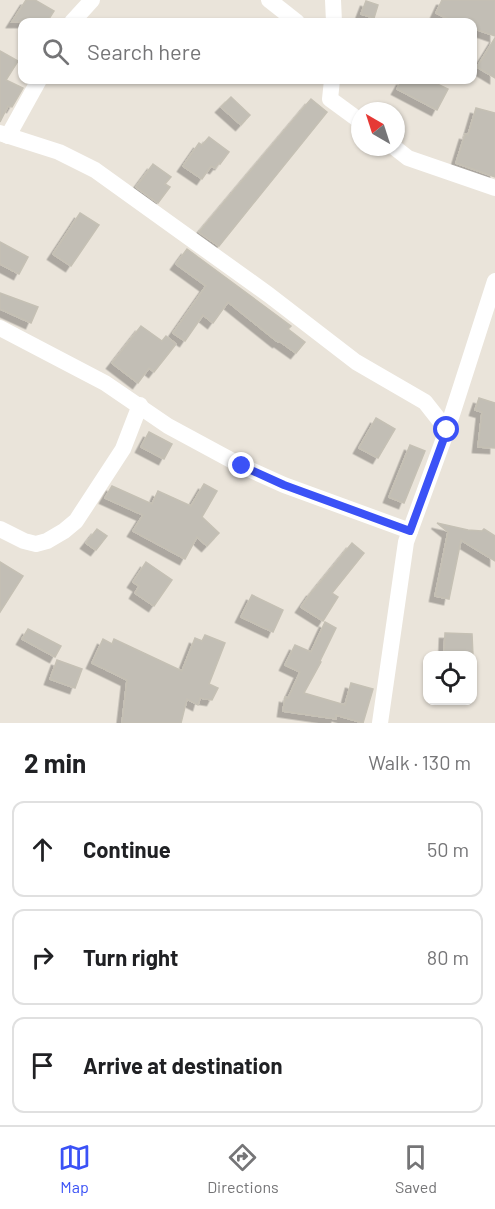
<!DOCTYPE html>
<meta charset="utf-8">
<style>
:root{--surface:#fff;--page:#f2f2f2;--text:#202124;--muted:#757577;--line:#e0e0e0;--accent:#3b52f6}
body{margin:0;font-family:Barlow,sans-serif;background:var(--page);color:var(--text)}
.controls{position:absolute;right:18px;bottom:18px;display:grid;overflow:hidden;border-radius:12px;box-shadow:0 2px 4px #0004}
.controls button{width:54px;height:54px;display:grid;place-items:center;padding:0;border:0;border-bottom:2px solid var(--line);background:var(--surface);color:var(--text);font:30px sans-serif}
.compass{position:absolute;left:351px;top:102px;width:54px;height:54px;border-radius:50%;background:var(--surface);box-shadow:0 2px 4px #0004;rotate:321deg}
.stop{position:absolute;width:18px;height:18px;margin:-14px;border:4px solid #3b52f6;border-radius:50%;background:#fff}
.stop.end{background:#3b52f6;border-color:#fff;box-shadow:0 2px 6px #0008}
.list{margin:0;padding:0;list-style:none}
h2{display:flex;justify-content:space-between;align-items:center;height:78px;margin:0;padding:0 24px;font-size:26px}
h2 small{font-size:20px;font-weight:400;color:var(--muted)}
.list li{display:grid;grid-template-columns:39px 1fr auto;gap:18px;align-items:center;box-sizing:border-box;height:96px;margin:0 12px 12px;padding:0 12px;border:2px solid var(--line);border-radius:12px}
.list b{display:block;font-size:22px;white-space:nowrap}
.list em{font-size:20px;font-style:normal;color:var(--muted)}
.icon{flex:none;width:33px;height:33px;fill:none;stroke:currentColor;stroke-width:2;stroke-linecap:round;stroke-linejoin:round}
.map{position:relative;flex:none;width:495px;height:723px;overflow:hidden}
.search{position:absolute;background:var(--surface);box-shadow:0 2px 4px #0004;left:18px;right:18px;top:18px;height:66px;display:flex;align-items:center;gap:15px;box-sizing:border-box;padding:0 21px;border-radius:12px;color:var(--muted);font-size:22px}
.sheet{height:402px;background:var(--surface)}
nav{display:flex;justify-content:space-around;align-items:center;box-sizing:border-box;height:84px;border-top:2px solid var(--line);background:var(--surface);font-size:16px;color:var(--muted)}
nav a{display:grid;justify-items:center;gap:3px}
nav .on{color:var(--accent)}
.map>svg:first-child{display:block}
</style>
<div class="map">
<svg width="495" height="723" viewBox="0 0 495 723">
<defs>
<filter id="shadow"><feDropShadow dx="-5.5" dy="5.5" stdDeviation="0" flood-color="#0004"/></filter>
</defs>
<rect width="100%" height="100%" fill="#eae4da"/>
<!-- building -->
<g fill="#c2beb5" stroke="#c5c0b4" stroke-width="1.5" filter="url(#shadow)">
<polygon points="26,0 35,0 54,11 47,22 12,22"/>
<polygon points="442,0 495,0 495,36 472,28 472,22 454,22 436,13"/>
<polygon points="366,1 378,5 374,18 361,14"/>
<polygon points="495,38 495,78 477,67"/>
<polygon points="0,51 18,61 6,80 23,88 12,107 8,106 0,122"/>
<polygon points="402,80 429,80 448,89 437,110 397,89"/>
<polygon points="231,97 250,115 241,125 221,107"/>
<polygon points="311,99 327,112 219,246 199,232"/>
<polygon points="476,108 495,113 495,177 456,163 465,134 468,135"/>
<polygon points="209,137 229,152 220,164 219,163 215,168 211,166 202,179 183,166 199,143 202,145"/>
<polygon points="153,164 171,177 165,184 170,187 158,203 136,187"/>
<polygon points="80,213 99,225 71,266 53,254"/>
<polygon points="0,242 28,257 19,274 0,264"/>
<polygon points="187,249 291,326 288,329 305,342 296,353 279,341 278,342 228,302 213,323 203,315 185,341 173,333 206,286 176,264"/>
<polygon points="0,293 38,307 31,323 0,309"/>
<polygon points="141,326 162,341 166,336 176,344 154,372 149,368 138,383 112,363"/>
<polygon points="479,398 495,403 495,448 478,447 482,412 475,410"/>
<polygon points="376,418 395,429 378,458 359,448"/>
<polygon points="149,432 172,444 164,459 141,447"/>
<polygon points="410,445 425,451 404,503 389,497"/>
<polygon points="204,484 217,491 202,517 219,533 207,546 197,537 185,559 133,531 143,515 105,498 112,486 152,504 158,491 191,506"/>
<polygon points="437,523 468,530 482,531 484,529 495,536 495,561 461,540 449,599 435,596 448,532"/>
<polygon points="97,529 107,536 96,550 86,543"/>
<polygon points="352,543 364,553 332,593 338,597 323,621 301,607 312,591 313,591"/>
<polygon points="0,562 23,576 0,612"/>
<polygon points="146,562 172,580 154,606 135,593 139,586 133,582"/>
<polygon points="252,595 283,610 273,632 241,617"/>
<polygon points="325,622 336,628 320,661 321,662 304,693 345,705 351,683 373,689 363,723 336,715 336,719 283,711 285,697 288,698 300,672 285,665 295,645 311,652"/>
<polygon points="28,629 61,646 55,657 22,639"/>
<polygon points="445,633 472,634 473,656 444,656"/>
<polygon points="205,635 225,643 209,684 218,688 212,700 200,698 198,705 187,699 181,723 122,723 127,680 92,663 103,639 112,644 114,639 182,671 195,638 202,641"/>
<polygon points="57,660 82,669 75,688 50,679"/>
</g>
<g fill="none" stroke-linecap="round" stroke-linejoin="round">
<!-- minor -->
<g stroke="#fff" stroke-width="16">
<polyline points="269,0 297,22"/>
<polyline points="333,0 334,22"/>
<polyline points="72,22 92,0"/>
<polyline points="332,80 330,99 360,121"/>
<polyline points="0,133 59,152 95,170 269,295 356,362 425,402 447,430"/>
<polyline points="8,136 39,80"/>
<polyline points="394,147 408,158 495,188"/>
<polyline points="0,328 105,383 168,426 242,466 284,485 410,531"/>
<polyline points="0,529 24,541 36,544 47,541 64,531 76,521 123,449 140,405"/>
<polyline points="380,723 406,542 447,430 495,281"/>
</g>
</g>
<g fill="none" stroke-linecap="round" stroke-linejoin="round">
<!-- route -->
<polyline stroke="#3b52f6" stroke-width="8" points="242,466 284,485 410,531 447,430"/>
</g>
</svg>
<div class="controls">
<button><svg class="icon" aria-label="locate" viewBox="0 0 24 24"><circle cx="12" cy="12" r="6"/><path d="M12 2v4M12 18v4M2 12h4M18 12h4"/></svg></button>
</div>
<svg class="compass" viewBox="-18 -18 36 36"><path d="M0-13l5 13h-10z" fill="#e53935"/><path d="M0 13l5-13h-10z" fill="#757577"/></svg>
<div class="stop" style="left:447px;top:430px"></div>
<div class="stop end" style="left:242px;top:466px"></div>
<div class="search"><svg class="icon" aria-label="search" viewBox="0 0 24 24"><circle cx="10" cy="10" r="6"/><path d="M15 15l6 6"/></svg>Search here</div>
</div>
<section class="sheet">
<h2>2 min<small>Walk · 130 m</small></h2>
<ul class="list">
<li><svg class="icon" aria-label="ahead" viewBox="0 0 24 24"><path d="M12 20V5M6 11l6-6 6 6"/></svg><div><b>Continue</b></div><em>50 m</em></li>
<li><svg class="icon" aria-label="right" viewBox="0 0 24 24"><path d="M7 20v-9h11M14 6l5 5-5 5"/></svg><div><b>Turn right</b></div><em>80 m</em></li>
<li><svg class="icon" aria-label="arrive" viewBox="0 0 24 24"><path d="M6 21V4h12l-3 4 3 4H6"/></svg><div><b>Arrive at destination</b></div></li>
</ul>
</section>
<nav>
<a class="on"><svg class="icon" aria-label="map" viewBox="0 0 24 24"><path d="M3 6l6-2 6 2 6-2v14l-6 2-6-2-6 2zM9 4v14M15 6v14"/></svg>Map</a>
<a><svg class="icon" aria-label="directions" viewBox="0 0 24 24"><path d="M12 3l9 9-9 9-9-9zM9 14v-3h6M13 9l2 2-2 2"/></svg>Directions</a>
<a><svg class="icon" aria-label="saved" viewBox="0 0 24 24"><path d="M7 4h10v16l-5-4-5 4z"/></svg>Saved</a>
</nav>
